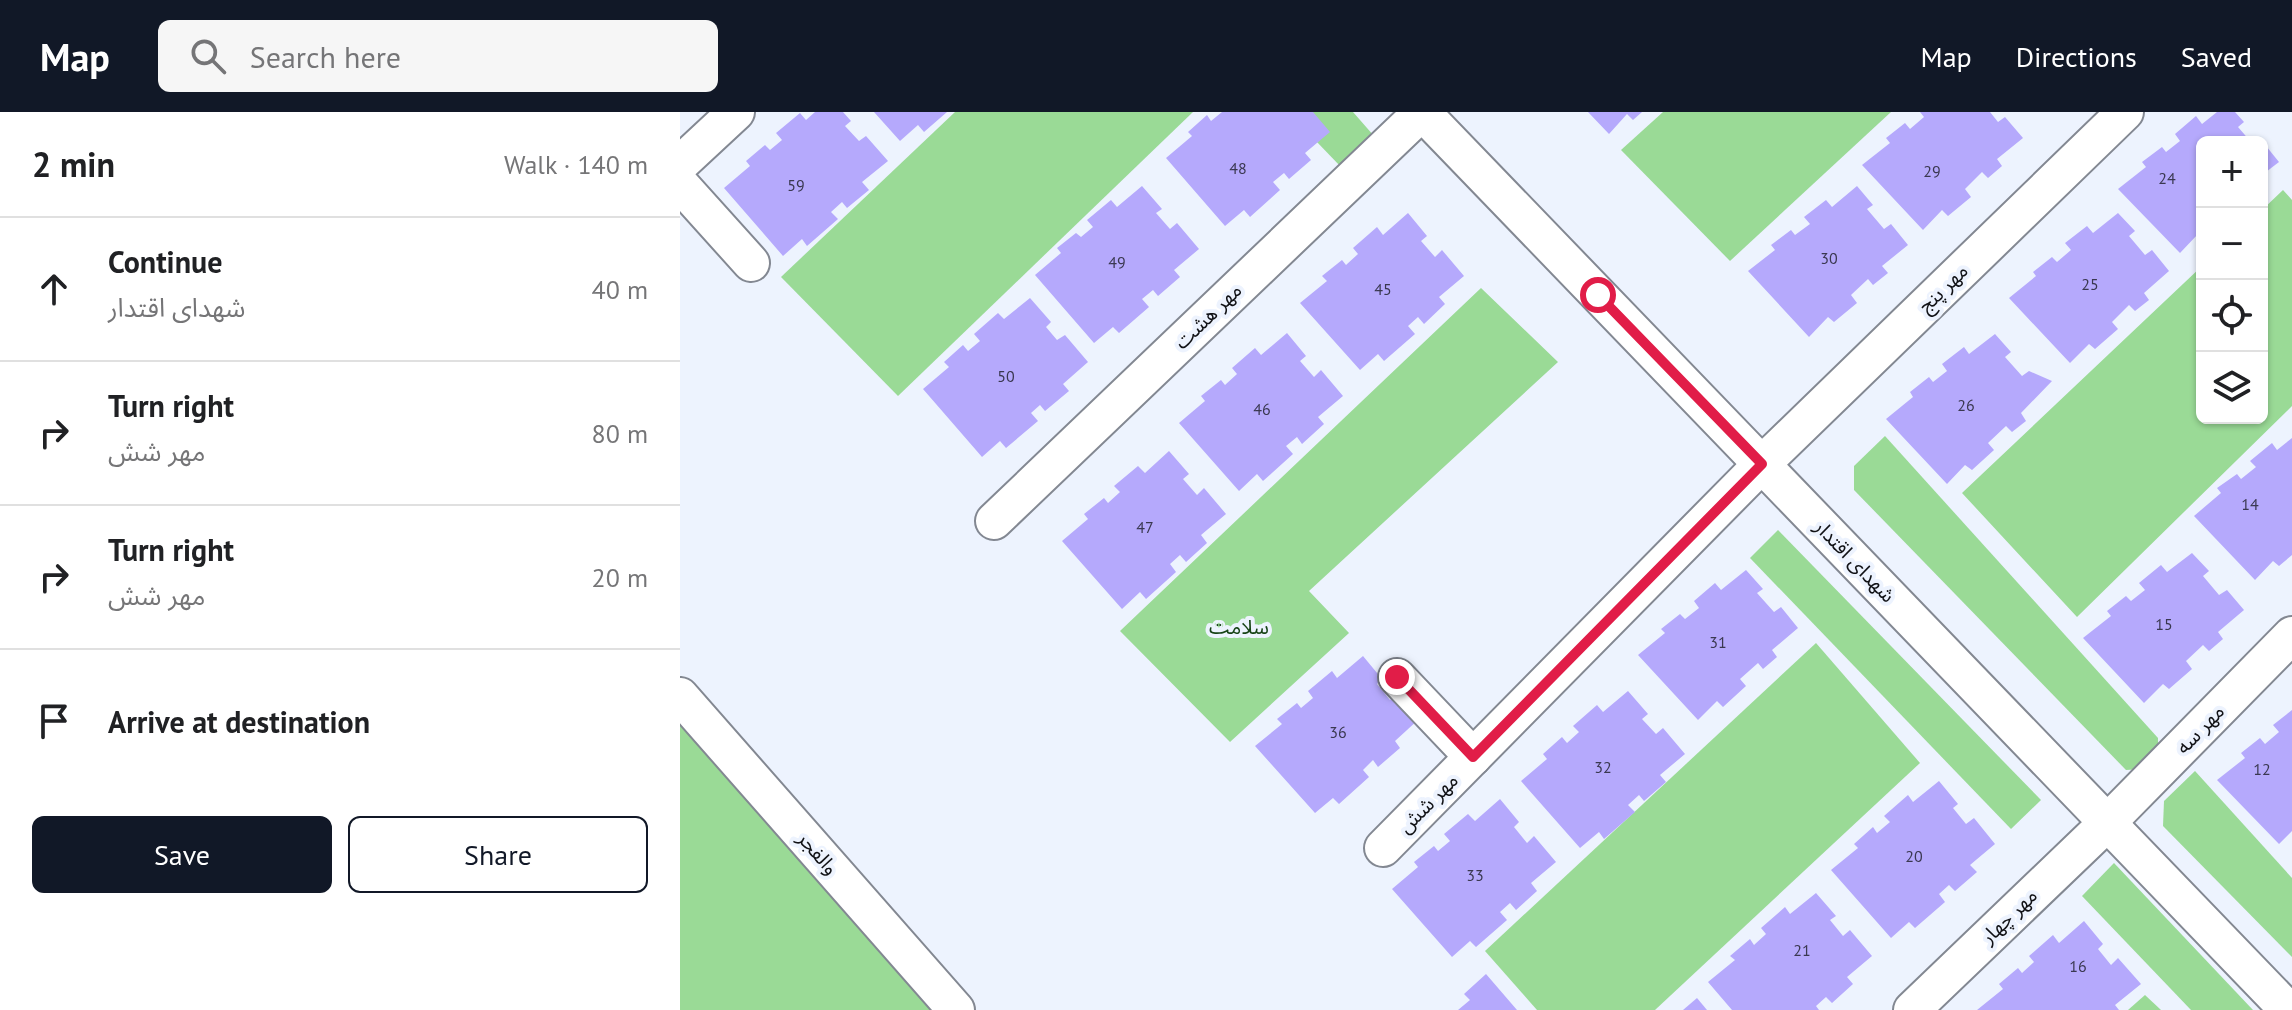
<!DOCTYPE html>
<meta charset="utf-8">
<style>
:root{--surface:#fff;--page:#f6f6f6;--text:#202124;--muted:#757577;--line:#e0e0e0;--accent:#111827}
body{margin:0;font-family:"PT Sans","Noto Sans Arabic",sans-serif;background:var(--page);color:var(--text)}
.controls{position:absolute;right:24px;top:24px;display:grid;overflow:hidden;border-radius:12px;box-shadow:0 2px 6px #0004}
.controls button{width:72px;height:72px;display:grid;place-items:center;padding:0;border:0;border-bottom:2px solid var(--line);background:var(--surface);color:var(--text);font:40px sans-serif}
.stop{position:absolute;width:24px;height:24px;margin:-18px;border:6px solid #e11d48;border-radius:50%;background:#fff}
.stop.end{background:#e11d48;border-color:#fff;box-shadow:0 2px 8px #0008}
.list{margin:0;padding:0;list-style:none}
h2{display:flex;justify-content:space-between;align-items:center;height:104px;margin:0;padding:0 32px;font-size:34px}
h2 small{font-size:26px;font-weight:400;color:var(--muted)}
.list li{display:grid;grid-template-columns:52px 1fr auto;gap:24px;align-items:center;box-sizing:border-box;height:144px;padding:0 32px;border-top:2px solid var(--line)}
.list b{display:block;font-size:30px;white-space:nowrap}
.list p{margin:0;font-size:26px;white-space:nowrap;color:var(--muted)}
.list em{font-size:26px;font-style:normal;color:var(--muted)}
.actions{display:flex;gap:16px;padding:24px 32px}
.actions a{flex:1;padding:18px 0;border:2px solid var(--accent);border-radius:12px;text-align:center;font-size:28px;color:var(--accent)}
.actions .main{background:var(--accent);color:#fff}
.icon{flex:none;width:44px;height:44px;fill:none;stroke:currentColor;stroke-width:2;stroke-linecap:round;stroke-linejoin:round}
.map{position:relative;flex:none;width:1612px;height:898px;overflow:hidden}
header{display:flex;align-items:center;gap:48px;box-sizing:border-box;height:112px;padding:0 40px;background:var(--accent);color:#fff}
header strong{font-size:38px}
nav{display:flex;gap:44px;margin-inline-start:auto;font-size:28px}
.search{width:560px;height:72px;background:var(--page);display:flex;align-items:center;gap:20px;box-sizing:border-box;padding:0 28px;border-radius:12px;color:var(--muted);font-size:30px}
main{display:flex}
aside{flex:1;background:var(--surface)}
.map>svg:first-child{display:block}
</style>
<header>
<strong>Map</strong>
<div class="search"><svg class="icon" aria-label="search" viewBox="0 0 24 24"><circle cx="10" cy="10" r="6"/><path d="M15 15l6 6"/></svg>Search here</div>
<nav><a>Map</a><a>Directions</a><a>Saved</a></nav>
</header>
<main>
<aside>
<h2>2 min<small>Walk · 140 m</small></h2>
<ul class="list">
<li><svg class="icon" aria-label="ahead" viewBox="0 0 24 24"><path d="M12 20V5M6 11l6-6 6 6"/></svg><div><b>Continue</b><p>شهدای اقتدار</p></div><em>40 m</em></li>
<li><svg class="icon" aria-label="right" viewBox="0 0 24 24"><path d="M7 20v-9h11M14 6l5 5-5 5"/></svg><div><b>Turn right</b><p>مهر شش</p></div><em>80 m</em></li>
<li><svg class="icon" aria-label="right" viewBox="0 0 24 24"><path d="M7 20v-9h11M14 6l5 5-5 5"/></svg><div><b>Turn right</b><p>مهر شش</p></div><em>20 m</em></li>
<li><svg class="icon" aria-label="arrive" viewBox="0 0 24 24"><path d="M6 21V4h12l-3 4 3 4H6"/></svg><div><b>Arrive at destination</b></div></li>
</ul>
<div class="actions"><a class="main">Save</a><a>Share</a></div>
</aside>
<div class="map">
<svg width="1612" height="898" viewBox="0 0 1612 898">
<rect width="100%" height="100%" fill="#edf3fe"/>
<!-- green -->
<g fill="#9ada96">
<polygon points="275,0 513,0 218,284 101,165"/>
<polygon points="608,0 673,0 694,24 662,56"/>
<polygon points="983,0 1211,0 1050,149 941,38"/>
<polygon points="1603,78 1612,88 1612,294 1397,505 1282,381 1522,154 1522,306 1582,306 1582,98"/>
<polygon points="801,176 878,250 629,479 669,521 550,630 440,519"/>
<polygon points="1205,324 1478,626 1478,656 1446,658 1174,378 1174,354"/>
<polygon points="1098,418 1361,688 1331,717 1070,446"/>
<polygon points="1136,531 1240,651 975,898 857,898 805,839"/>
<polygon points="0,589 273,898 0,898"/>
<polygon points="1515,659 1612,766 1612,845 1483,714 1484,689"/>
<polygon points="1434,751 1573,898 1511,898 1402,784"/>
<polygon points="1465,883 1481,898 1448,898"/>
</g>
<!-- building -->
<g fill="#b5a9fc">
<polygon points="135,0 163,0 171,9 165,14 179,29 186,24 208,49 182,70 189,78 167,96 162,90 151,100 158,107 127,134 122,127 103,144 44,76 70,54 66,49 85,33 90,38 102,28 96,21 120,1 126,8"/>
<polygon points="194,0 267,0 244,20 238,13 220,29"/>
<polygon points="542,0 633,0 650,20 625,41 631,48 609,67 604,61 593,70 600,78 570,105 564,98 545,114 486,46 512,24 508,20 527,3 531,9"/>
<polygon points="908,0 962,0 953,8 947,2 929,22"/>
<polygon points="1240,0 1310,0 1318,10 1325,5 1343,26 1317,47 1322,54 1308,66 1302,60 1285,77 1291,85 1268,104 1262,98 1243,118 1182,53 1210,31 1206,26 1225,11 1230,17 1244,5"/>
<polygon points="1537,0 1555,0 1564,10 1558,15 1571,30 1522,30 1522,126 1518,122 1500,141 1438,77 1466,55 1462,50 1482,35 1486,40 1500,29 1495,22 1516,4 1522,12"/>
<polygon points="1582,29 1599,50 1582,63"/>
<polygon points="462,74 482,97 476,101 490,117 497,111 519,137 494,158 500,165 478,184 473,178 462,187 469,195 439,221 433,215 414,231 355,163 381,141 377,136 396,121 401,125 413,115 407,108 431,88 437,95"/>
<polygon points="1177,74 1193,93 1187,97 1204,117 1211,112 1228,133 1202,154 1208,161 1193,173 1188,167 1171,183 1177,191 1154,210 1148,205 1129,225 1068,159 1095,138 1091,133 1111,118 1115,123 1130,112 1124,105 1146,88 1152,95"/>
<polygon points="728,101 747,124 741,129 755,145 762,138 784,164 759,185 765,192 744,212 738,205 728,214 735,222 704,249 698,242 680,258 620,191 647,169 642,164 662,148 666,153 678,142 673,136 697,115 703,123"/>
<polygon points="1438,101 1455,119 1449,124 1465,143 1472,138 1489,159 1464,181 1469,188 1455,199 1449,193 1432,210 1438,217 1415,237 1409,232 1390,251 1329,186 1356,164 1353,160 1372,145 1377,150 1391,138 1385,131 1407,114 1413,121"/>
<polygon points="350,186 371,210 366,215 377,228 385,223 408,250 383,272 389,279 365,299 360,293 351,301 358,309 326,336 320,329 302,345 243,277 269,255 264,250 283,233 288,239 300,229 294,222 318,201 324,207"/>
<polygon points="607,221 626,244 620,249 634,265 641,258 663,284 638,305 644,312 622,332 617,325 606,334 613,342 583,369 577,362 559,379 499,311 525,289 521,284 541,268 545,273 557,262 552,256 575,236 581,243"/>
<polygon points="1315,222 1331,240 1325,245 1342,264 1349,259 1372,269 1341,301 1346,309 1332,320 1326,314 1308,331 1314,338 1292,358 1285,353 1267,372 1206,307 1233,285 1230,280 1249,265 1253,270 1267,259 1262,252 1284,235 1289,242"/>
<polygon points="1612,326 1612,443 1599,454 1593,449 1575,468 1514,404 1541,381 1537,376 1557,362 1561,367 1576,355 1570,349 1592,331 1597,338"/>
<polygon points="489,339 509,362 503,367 517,383 524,376 546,402 521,423 527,431 506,450 500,443 490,452 496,460 466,487 460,480 442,497 382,429 408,407 404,402 424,386 428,391 440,380 434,374 458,354 465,361"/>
<polygon points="1512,441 1529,459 1523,464 1539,483 1547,478 1564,498 1538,520 1543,527 1529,539 1523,533 1506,549 1512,557 1489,577 1483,572 1464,591 1403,526 1431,504 1427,499 1446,484 1451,489 1465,478 1459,471 1481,453 1487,460"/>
<polygon points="1066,458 1083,477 1077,481 1094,500 1101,495 1118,516 1092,538 1097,545 1083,557 1078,551 1060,567 1066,574 1043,595 1037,589 1018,608 958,543 985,521 981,517 1000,502 1005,507 1019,496 1014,489 1035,471 1041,478"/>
<polygon points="683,544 702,567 697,572 710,588 717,582 739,607 715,629 720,636 698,655 693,648 683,658 689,665 659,692 653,686 635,701 575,634 602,612 597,607 617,591 621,596 633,586 628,579 652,559 657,566"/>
<polygon points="948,579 968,602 962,607 976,622 983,616 1005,642 980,663 986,670 964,689 959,683 948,693 955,700 924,727 919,720 900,736 841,669 867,647 863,642 882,625 887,631 899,620 893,614 917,593 923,600"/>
<polygon points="1612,598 1612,719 1599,732 1537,668 1565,646 1561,641 1580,626 1585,632 1599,620 1593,613"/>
<polygon points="1259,669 1278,692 1273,696 1286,712 1294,706 1315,732 1290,753 1297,760 1275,779 1269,773 1259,782 1265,790 1235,816 1229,810 1211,826 1151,758 1178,736 1174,732 1193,715 1197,721 1210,710 1204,704 1228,683 1233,690"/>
<polygon points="820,687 839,710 834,715 847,731 854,724 876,750 851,771 857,779 836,798 830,791 820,800 827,808 796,835 790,829 772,845 712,777 738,755 734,750 754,734 758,739 770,729 764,722 788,702 795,709"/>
<polygon points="1136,781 1156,804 1150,808 1163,824 1170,818 1192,844 1167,865 1173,872 1152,891 1146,885 1136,894 1139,898 1052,898 1028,870 1055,848 1050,844 1070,827 1074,833 1086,822 1081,816 1105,795 1110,802"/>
<polygon points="1404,809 1423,832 1418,837 1431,853 1438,846 1461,872 1435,893 1439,898 1297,898 1323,877 1319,872 1338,856 1342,861 1354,850 1349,844 1373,823 1379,831"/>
<polygon points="806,862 837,898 778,898 790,888 784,882"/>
<polygon points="1017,886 1027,898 1003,898"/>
</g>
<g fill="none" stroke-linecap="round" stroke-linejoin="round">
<defs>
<g id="minor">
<polyline points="742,0 1608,898"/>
<polyline points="0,52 56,0"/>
<polyline points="0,72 71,151"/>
<polyline points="314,409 742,0"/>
<polyline points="717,565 793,645"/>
<polyline points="0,584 276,898"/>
<polyline points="703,736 1082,352 1445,0"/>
<polyline points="1232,898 1427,711 1612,523"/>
</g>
</defs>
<!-- minor casing -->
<use href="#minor" stroke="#838892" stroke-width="40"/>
<!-- minor -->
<use href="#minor" stroke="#fff" stroke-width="36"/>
</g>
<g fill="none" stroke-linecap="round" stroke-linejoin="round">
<!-- route -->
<polyline stroke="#e11d48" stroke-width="10" points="717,565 793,645 1082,352 918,183"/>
</g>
<g text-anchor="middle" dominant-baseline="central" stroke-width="8" stroke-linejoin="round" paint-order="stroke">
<!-- number labels -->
<g font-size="16" fill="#3a3850">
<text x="558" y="56">48</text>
<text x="1252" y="59">29</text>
<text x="1487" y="66">24</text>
<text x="116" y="73">59</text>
<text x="1149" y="146">30</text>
<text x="437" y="150">49</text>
<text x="1410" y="172">25</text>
<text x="703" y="177">45</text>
<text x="326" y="264">50</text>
<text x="1286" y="293">26</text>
<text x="582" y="297">46</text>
<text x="1570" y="392">14</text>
<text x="465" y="415">47</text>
<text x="1484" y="512">15</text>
<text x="1038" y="530">31</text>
<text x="658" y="620">36</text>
<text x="923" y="655">32</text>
<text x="1582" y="657">12</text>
<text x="1234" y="744">20</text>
<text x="795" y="763">33</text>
<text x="1122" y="838">21</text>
<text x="1398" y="854">16</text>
</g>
<!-- street labels -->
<g font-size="20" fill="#111216" stroke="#edf3fe">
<text transform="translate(1263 176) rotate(-44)">مهر پنج</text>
<text transform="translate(528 204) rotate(-44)">مهر هشت</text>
<text transform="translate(1175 449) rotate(46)">شهدای اقتدار</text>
<text transform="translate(1520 617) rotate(-46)">مهر سه</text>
<text transform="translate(748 691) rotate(-45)">مهر شش</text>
<text transform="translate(138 741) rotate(49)">والفجر</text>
<text transform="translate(1329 804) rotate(-44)">مهر چهار</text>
</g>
<!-- park labels -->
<g font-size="20" fill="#164316" stroke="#edf3fe">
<text x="559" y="515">سلامت</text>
</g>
</g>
</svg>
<div class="controls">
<button>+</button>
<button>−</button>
<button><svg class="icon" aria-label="locate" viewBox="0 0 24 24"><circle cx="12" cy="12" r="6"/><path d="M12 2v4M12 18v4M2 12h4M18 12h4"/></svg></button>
<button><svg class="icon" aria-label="layers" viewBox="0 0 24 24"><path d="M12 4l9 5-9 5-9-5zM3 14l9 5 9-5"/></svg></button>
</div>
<div class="stop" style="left:918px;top:183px"></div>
<div class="stop end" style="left:717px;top:565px"></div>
</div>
</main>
